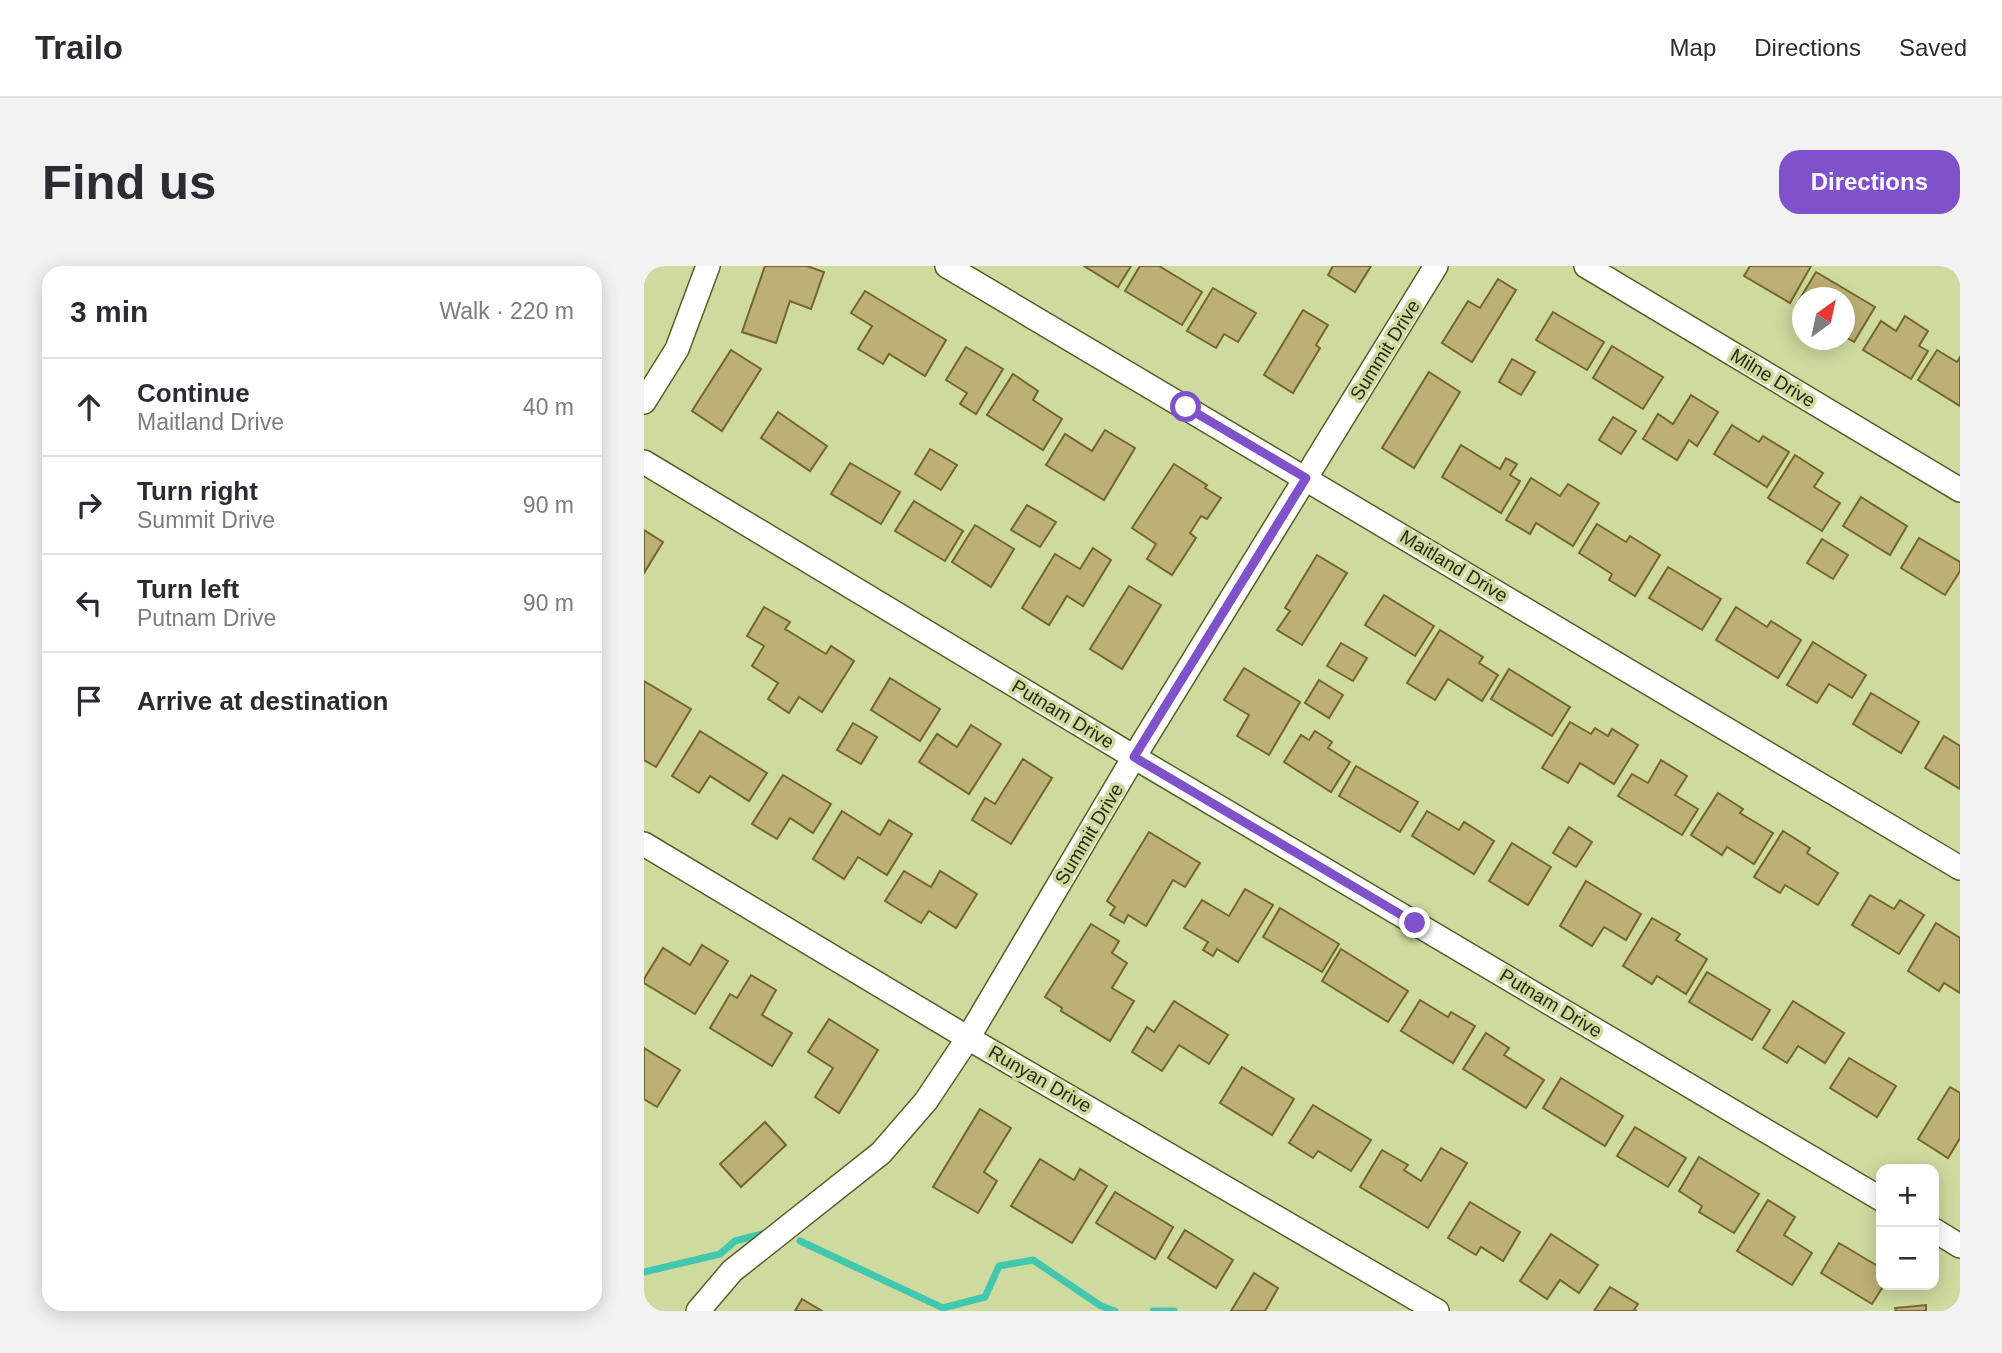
<!DOCTYPE html>
<meta charset="utf-8">
<style>
:root{--surface:#fff;--page:#f2f2f3;--text:#2b2b33;--muted:#7c7c81;--line:#e1e1e2;--accent:#7f51ca}
body{margin:0;font-family:Helvetica,sans-serif;background:var(--page);color:var(--text)}
.controls{position:absolute;right:21px;bottom:21px;display:grid;overflow:hidden;border-radius:14px;box-shadow:0 4px 18px #0003}
.controls button{width:63px;height:63px;display:grid;place-items:center;padding:0;border:0;border-bottom:2px solid var(--line);background:var(--surface);color:var(--text);font:35px sans-serif}
.compass{position:absolute;left:1148px;top:21px;width:63px;height:63px;border-radius:50%;background:var(--surface);box-shadow:0 4px 18px #0003;rotate:33deg}
.stop{position:absolute;width:21px;height:21px;margin:-16px;border:5px solid #7f51ca;border-radius:50%;background:#fff}
.stop.end{background:#7f51ca;border-color:#fff;box-shadow:0 2px 7px #0008}
.list{margin:0;padding:0;list-style:none}
h2{display:flex;justify-content:space-between;align-items:center;height:91px;margin:0;padding:0 28px;font-size:30px}
h2 small{font-size:23px;font-weight:400;color:var(--muted)}
.list li{display:grid;grid-template-columns:46px 1fr auto;gap:21px;align-items:center;box-sizing:border-box;height:98px;padding:0 28px;border-top:2px solid var(--line)}
.list b{display:block;font-size:26px;white-space:nowrap}
.list p{margin:0;font-size:23px;white-space:nowrap;color:var(--muted)}
.list em{font-size:23px;font-style:normal;color:var(--muted)}
.icon{flex:none;width:38px;height:38px;fill:none;stroke:currentColor;stroke-width:2;stroke-linecap:round;stroke-linejoin:round}
.map{position:relative;flex:none;width:1316px;height:1045px;overflow:hidden;border-radius:21px}
header{display:flex;align-items:center;gap:42px;box-sizing:border-box;height:98px;padding:0 35px;background:var(--surface);border-bottom:2px solid var(--line)}
header strong{font-size:33px}
nav{display:flex;gap:38px;margin-inline-start:auto;font-size:24px}
.intro{display:flex;align-items:center;justify-content:space-between;box-sizing:border-box;height:168px;padding:0 42px}
h1{margin:0;font-size:49px}
.button{padding:18px 32px;border-radius:21px;background:var(--accent);color:#fff;font-size:24px;font-weight:700}
main{display:flex;gap:42px;padding:0 42px}
aside{flex:1;background:var(--surface);border-radius:21px;box-shadow:0 4px 18px #0003}
.map>svg:first-child{display:block}
</style>
<header>
<strong>Trailo</strong>
<nav><a>Map</a><a>Directions</a><a>Saved</a></nav>
</header>
<div class="intro"><h1>Find us</h1><a class="button">Directions</a></div>
<main>
<aside>
<h2>3 min<small>Walk · 220 m</small></h2>
<ul class="list">
<li><svg class="icon" aria-label="ahead" viewBox="0 0 24 24"><path d="M12 20V5M6 11l6-6 6 6"/></svg><div><b>Continue</b><p>Maitland Drive</p></div><em>40 m</em></li>
<li><svg class="icon" aria-label="right" viewBox="0 0 24 24"><path d="M7 20v-9h11M14 6l5 5-5 5"/></svg><div><b>Turn right</b><p>Summit Drive</p></div><em>90 m</em></li>
<li><svg class="icon" aria-label="left" viewBox="0 0 24 24"><path d="M17 20v-9H6M10 6l-5 5 5 5"/></svg><div><b>Turn left</b><p>Putnam Drive</p></div><em>90 m</em></li>
<li><svg class="icon" aria-label="arrive" viewBox="0 0 24 24"><path d="M6 21V4h12l-3 4 3 4H6"/></svg><div><b>Arrive at destination</b></div></li>
</ul>
</aside>
<div class="map">
<svg width="1316" height="1045" viewBox="0 0 1316 1045">
<rect width="100%" height="100%" fill="#ceda9e"/>
<g fill="none" stroke-linecap="round" stroke-linejoin="round">
<!-- stream -->
<g stroke="#42c8af" stroke-width="7">
<polyline points="156,975 299,1042 341,1031 355,1000 389,994 457,1040 471,1045"/>
<polyline points="0,1006 76,988 91,975 125,966"/>
<polyline points="509,1045 530,1045"/>
</g>
</g>
<!-- building -->
<g fill="#bdb074" stroke="#74672c" stroke-width="2">
<polygon points="121,0 163,0 180,6 167,43 146,35 132,77 98,66"/>
<polygon points="440,0 487,0 474,21"/>
<polygon points="496,0 515,0 558,26 538,59 481,25"/>
<polygon points="689,0 727,0 711,26 684,9"/>
<polygon points="1106,0 1167,0 1146,37 1100,10"/>
<polygon points="1172,6 1231,41 1210,76 1200,70 1200,32 1158,32 1158,45 1151,41"/>
<polygon points="854,13 872,24 828,96 798,77 824,35 836,42"/>
<polygon points="569,22 612,47 594,76 580,68 572,82 543,65"/>
<polygon points="221,25 302,74 281,110 245,88 239,98 214,83 228,60 207,47"/>
<polygon points="659,44 684,59 672,79 676,82 649,127 620,109"/>
<polygon points="909,46 960,76 943,104 892,74"/>
<polygon points="1261,50 1284,65 1275,80 1284,85 1267,113 1219,84 1237,55 1252,65"/>
<polygon points="968,80 1019,111 999,143 949,112"/>
<polygon points="322,81 359,103 332,148 316,138 323,127 302,114"/>
<polygon points="87,84 117,103 78,165 48,145"/>
<polygon points="1293,84 1313,96 1316,91 1316,140 1274,114"/>
<polygon points="868,93 891,106 877,129 855,116"/>
<polygon points="785,106 816,126 770,202 738,182"/>
<polygon points="369,108 394,125 389,134 418,153 399,184 343,149"/>
<polygon points="1047,129 1074,146 1053,180 1045,174 1033,194 999,173 1014,148 1029,158"/>
<polygon points="134,146 183,180 166,205 117,172"/>
<polygon points="969,151 992,165 977,188 955,174"/>
<polygon points="1088,159 1115,176 1119,170 1145,186 1123,221 1070,188"/>
<polygon points="461,164 491,182 460,234 402,199 421,168 448,185"/>
<polygon points="817,179 856,203 862,192 873,198 866,209 876,215 857,247 798,211"/>
<polygon points="286,183 313,199 297,224 271,208"/>
<polygon points="1151,189 1179,207 1170,221 1196,237 1178,265 1124,232"/>
<polygon points="206,197 256,226 237,258 187,228"/>
<polygon points="530,198 563,219 561,222 577,232 563,253 557,250 546,267 552,272 528,309 503,293 512,278 488,262"/>
<polygon points="887,212 916,230 924,218 955,237 929,280 892,257 886,268 862,254"/>
<polygon points="1217,231 1263,260 1246,289 1199,260"/>
<polygon points="270,235 319,265 301,295 251,265"/>
<polygon points="383,239 412,256 396,281 367,264"/>
<polygon points="953,258 982,276 986,270 1016,289 991,330 965,314 968,308 935,287"/>
<polygon points="331,259 370,283 347,321 308,296"/>
<polygon points="0,264 19,276 0,307"/>
<polygon points="1275,272 1316,296 1316,305 1301,329 1257,302"/>
<polygon points="1178,273 1204,289 1189,313 1163,297"/>
<polygon points="449,282 467,294 439,340 423,330 405,359 378,342 411,288 436,303"/>
<polygon points="673,289 703,307 658,379 633,364 646,345 641,342"/>
<polygon points="1024,301 1077,333 1058,364 1005,332"/>
<polygon points="485,320 517,339 478,403 446,383"/>
<polygon points="740,329 790,360 771,390 721,359"/>
<polygon points="120,341 146,356 141,363 182,388 187,380 210,395 178,446 155,431 145,447 124,433 134,417 108,400 120,380 103,370"/>
<polygon points="1092,341 1123,361 1127,355 1157,374 1134,412 1072,374"/>
<polygon points="796,364 839,391 835,397 854,409 838,435 804,413 791,434 763,417"/>
<polygon points="1169,376 1222,409 1208,432 1185,418 1173,437 1143,419"/>
<polygon points="697,377 723,392 709,415 683,400"/>
<polygon points="600,402 656,436 625,489 593,470 605,449 580,434"/>
<polygon points="865,403 926,441 908,470 847,433"/>
<polygon points="246,412 296,443 276,475 227,444"/>
<polygon points="675,414 699,429 685,452 661,437"/>
<polygon points="0,415 47,443 12,501 0,494"/>
<polygon points="1227,427 1275,456 1257,487 1209,458"/>
<polygon points="926,456 947,468 951,462 964,470 968,463 994,479 970,518 936,497 924,517 898,502"/>
<polygon points="209,457 233,471 217,498 193,484"/>
<polygon points="327,459 357,478 325,528 275,496 293,468 313,481"/>
<polygon points="56,465 123,507 105,535 66,510 55,527 28,510"/>
<polygon points="671,465 688,476 684,482 706,496 687,526 640,496 657,469 665,474"/>
<polygon points="1300,470 1316,480 1316,523 1281,502"/>
<polygon points="379,493 408,512 367,578 328,554 341,532 351,538"/>
<polygon points="1017,494 1043,510 1031,529 1054,543 1038,569 974,530 988,508 1004,517"/>
<polygon points="712,500 774,536 756,566 695,530"/>
<polygon points="139,509 187,538 169,567 146,552 133,573 108,558"/>
<polygon points="1074,527 1099,543 1096,547 1129,567 1110,598 1083,581 1078,589 1047,569"/>
<polygon points="198,545 236,569 245,554 268,568 243,609 214,591 200,613 169,593"/>
<polygon points="783,545 815,564 820,556 850,575 830,608 768,570"/>
<polygon points="925,561 948,576 932,601 909,587"/>
<polygon points="1139,565 1166,582 1163,587 1194,607 1174,639 1141,619 1136,627 1110,611"/>
<polygon points="505,566 556,597 541,621 529,614 502,660 484,649 480,657 466,649 471,641 463,635"/>
<polygon points="868,577 907,601 884,639 845,615"/>
<polygon points="260,605 287,621 296,605 333,628 312,662 285,645 277,657 241,635"/>
<polygon points="942,615 997,648 982,674 960,661 948,680 916,660"/>
<polygon points="601,623 629,639 594,696 573,683 569,690 559,684 564,676 540,662 558,634 585,650"/>
<polygon points="1226,629 1250,643 1256,634 1280,649 1255,688 1208,659"/>
<polygon points="636,642 695,678 678,706 619,671"/>
<polygon points="1008,652 1036,668 1032,674 1063,693 1042,728 1013,710 1008,718 979,700"/>
<polygon points="1292,657 1316,672 1316,727 1300,717 1295,725 1264,705"/>
<polygon points="447,658 475,675 468,687 483,697 468,722 490,735 466,775 417,745 418,742 401,731"/>
<polygon points="58,679 84,695 51,748 0,717 0,713 19,682 46,699"/>
<polygon points="697,683 764,725 744,756 678,715"/>
<polygon points="1063,706 1126,744 1108,774 1045,736"/>
<polygon points="107,709 132,724 118,749 148,767 128,800 66,762 86,728 93,732"/>
<polygon points="776,734 804,751 807,746 831,760 809,797 757,765"/>
<polygon points="530,735 584,769 565,798 535,779 518,805 488,786 503,761 510,766"/>
<polygon points="1149,735 1200,767 1181,797 1154,780 1143,797 1119,782"/>
<polygon points="185,753 234,784 195,847 171,831 189,802 164,786"/>
<polygon points="842,767 865,782 860,789 900,814 882,842 819,803"/>
<polygon points="0,782 36,804 13,841 0,833"/>
<polygon points="1205,792 1252,820 1233,851 1186,822"/>
<polygon points="598,801 650,833 628,869 576,837"/>
<polygon points="917,812 979,850 961,880 899,842"/>
<polygon points="1306,821 1316,827 1316,872 1304,892 1274,873"/>
<polygon points="669,839 727,874 707,905 674,885 669,892 645,877"/>
<polygon points="336,843 367,862 340,906 353,915 334,947 289,921"/>
<polygon points="121,856 142,879 97,921 76,898"/>
<polygon points="991,861 1042,892 1024,921 973,890"/>
<polygon points="797,882 823,897 784,962 716,921 738,884 764,899 760,904 777,915"/>
<polygon points="1055,891 1115,928 1090,967 1055,946 1058,940 1035,925"/>
<polygon points="396,893 430,914 436,903 463,920 428,977 367,940"/>
<polygon points="471,926 529,961 511,993 452,957"/>
<polygon points="1124,934 1151,951 1140,969 1168,987 1148,1019 1093,985"/>
<polygon points="826,936 876,966 859,995 837,981 832,989 804,972"/>
<polygon points="541,964 589,994 572,1022 524,992"/>
<polygon points="907,968 954,999 935,1027 916,1014 903,1033 876,1015"/>
<polygon points="1195,977 1237,1002 1237,1019 1240,1019 1228,1038 1177,1007"/>
<polygon points="610,1007 634,1022 621,1045 587,1045"/>
<polygon points="966,1021 994,1038 990,1044 993,1045 950,1045"/>
<polygon points="158,1033 178,1045 151,1045"/>
<polygon points="1282,1039 1282,1045 1252,1045 1251,1042"/>
</g>
<g fill="none" stroke-linecap="round" stroke-linejoin="round">
<defs>
<g id="minor">
<polyline points="303,0 1316,602"/>
<polyline points="942,0 1316,224"/>
<polyline points="0,136 33,83 64,0"/>
<polyline points="0,196 490,491 1237,933"/>
<polyline points="0,578 324,772 793,1045"/>
<polyline points="1290,964 1316,980"/>
<polyline points="54,1045 88,1005 237,887 282,835 324,772 490,491 792,0"/>
</g>
</defs>
<!-- minor casing -->
<use href="#minor" stroke="#576028" stroke-width="26"/>
<!-- minor -->
<use href="#minor" stroke="#fff" stroke-width="23"/>
</g>
<g fill="none" stroke-linecap="round" stroke-linejoin="round">
<!-- route -->
<polyline stroke="#7f51ca" stroke-width="9" points="542,141 662,212 490,491 771,657"/>
</g>
<g text-anchor="middle" dominant-baseline="central" stroke-width="7" stroke-linejoin="round" paint-order="stroke">
<!-- street labels -->
<g font-size="19" fill="#262b13" stroke="#ceda9e">
<text transform="translate(741 84) rotate(-58)">Summit Drive</text>
<text transform="translate(1129 112) rotate(31)">Milne Drive</text>
<text transform="translate(810 300) rotate(31)">Maitland Drive</text>
<text transform="translate(419 448) rotate(31)">Putnam Drive</text>
<text transform="translate(445 568) rotate(-59)">Summit Drive</text>
<text transform="translate(907 737) rotate(31)">Putnam Drive</text>
<text transform="translate(396 813) rotate(30)">Runyan Drive</text>
</g>
</g>
</svg>
<div class="controls">
<button>+</button>
<button>−</button>
</div>
<svg class="compass" viewBox="-18 -18 36 36"><path d="M0-13l5 13h-10z" fill="#e53935"/><path d="M0 13l5-13h-10z" fill="#7c7c81"/></svg>
<div class="stop" style="left:542px;top:141px"></div>
<div class="stop end" style="left:771px;top:657px"></div>
</div>
</main>
